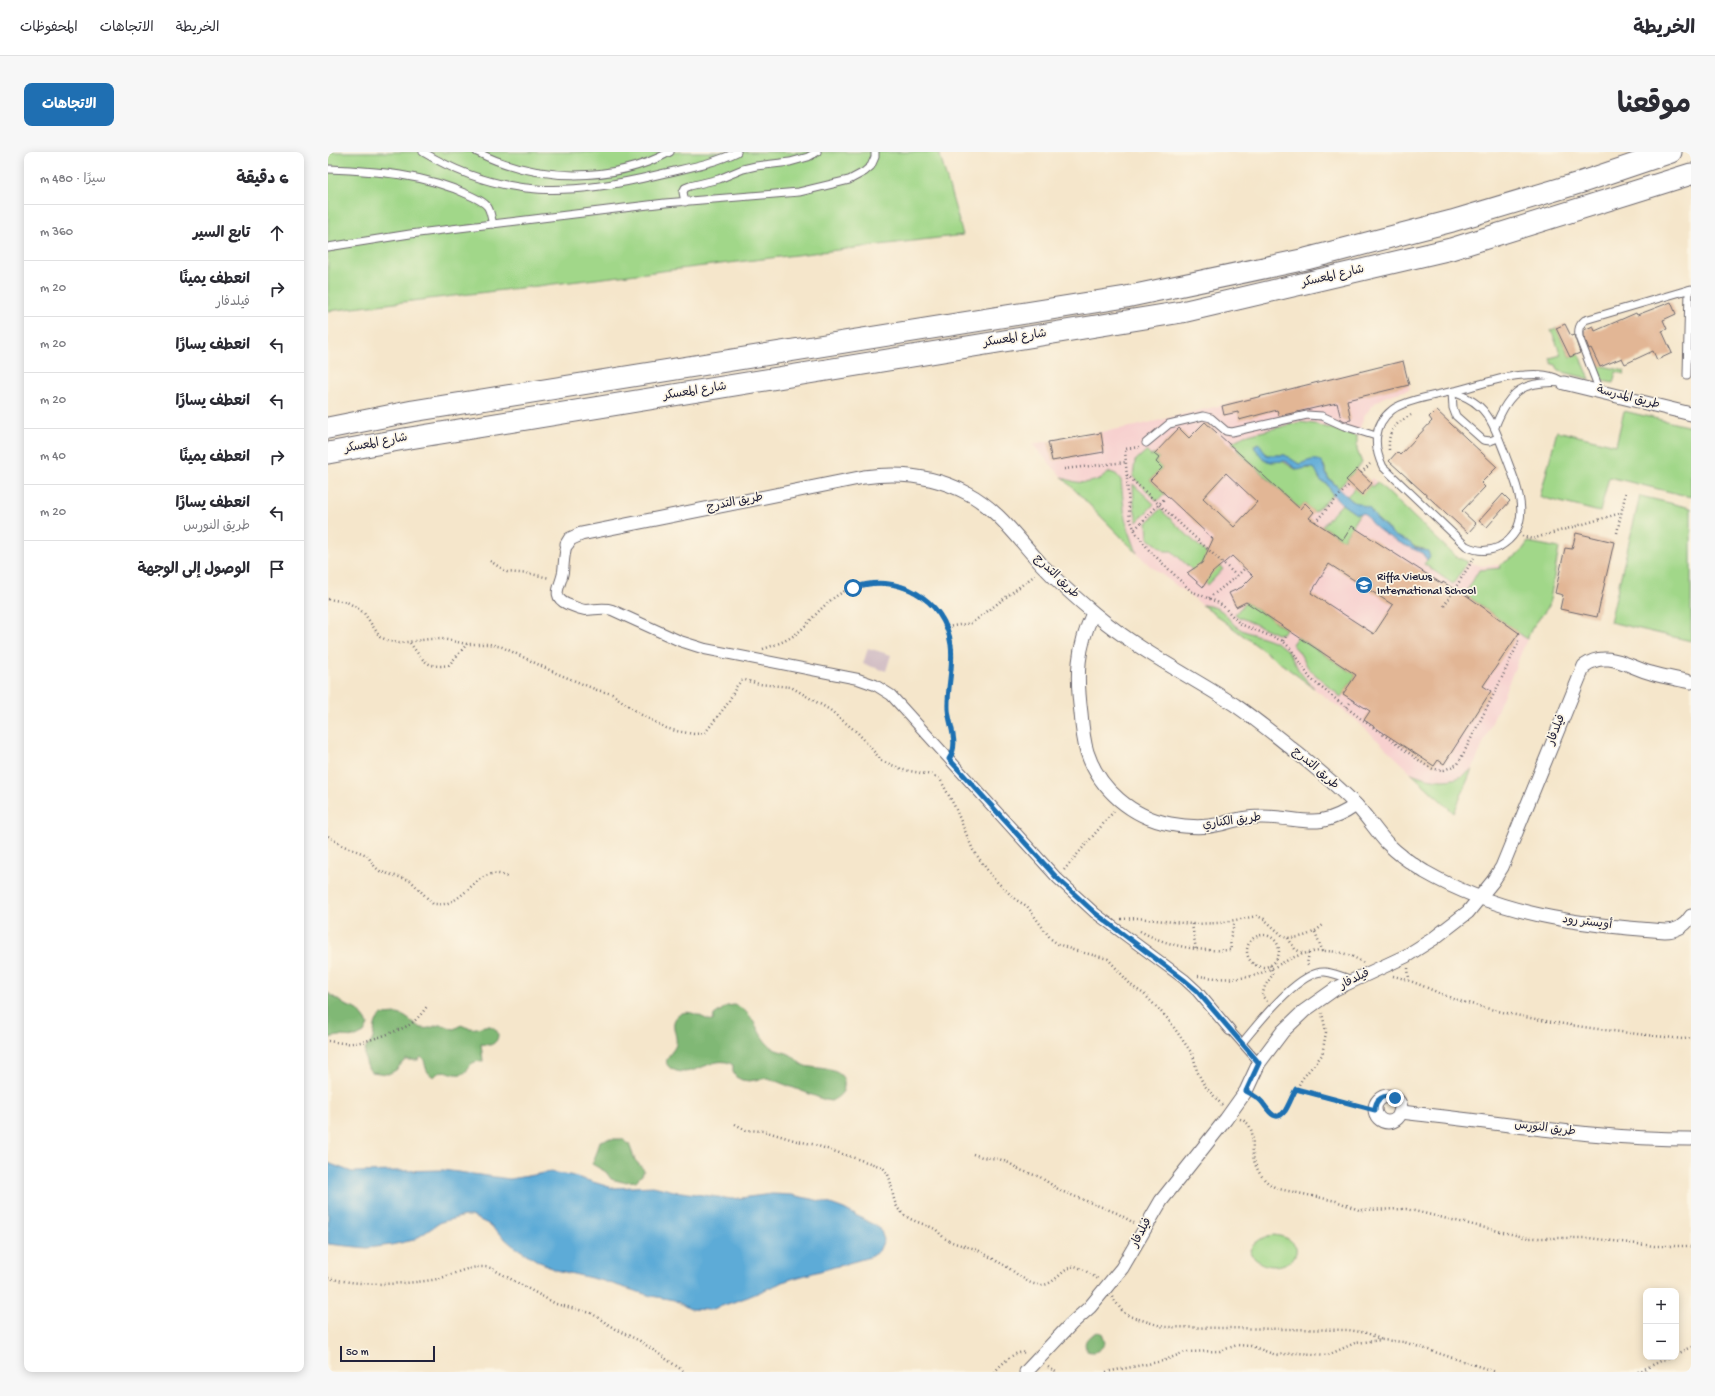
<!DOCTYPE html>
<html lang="ar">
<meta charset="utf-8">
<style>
:root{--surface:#fff;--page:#f7f7f7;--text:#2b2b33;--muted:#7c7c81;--line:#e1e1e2;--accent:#1f6fb2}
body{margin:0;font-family:"Gochi Hand","Playpen Sans Arabic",sans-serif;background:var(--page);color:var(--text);direction:rtl}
.controls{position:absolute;right:12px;bottom:12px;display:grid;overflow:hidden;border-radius:8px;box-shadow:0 2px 10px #0003}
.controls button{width:36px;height:36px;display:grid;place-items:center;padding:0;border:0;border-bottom:1px solid var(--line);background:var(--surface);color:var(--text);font:20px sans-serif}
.scale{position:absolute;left:12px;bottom:10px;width:95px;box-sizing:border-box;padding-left:4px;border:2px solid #22223b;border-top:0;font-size:11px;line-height:14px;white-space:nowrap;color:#22223b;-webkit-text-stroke:3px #fcf5e5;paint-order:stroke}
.stop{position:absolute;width:12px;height:12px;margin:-9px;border:3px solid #1f6fb2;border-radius:50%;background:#fff}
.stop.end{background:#1f6fb2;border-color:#fff;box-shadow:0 1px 4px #0008}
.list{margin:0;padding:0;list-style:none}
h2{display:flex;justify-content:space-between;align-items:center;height:52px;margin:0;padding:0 16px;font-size:17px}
h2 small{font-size:13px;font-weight:400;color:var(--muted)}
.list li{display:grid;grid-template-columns:26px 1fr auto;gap:12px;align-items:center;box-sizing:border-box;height:56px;padding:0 16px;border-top:1px solid var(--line)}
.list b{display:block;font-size:15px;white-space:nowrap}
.list p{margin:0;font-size:13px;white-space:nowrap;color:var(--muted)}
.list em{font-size:13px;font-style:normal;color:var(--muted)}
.icon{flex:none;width:22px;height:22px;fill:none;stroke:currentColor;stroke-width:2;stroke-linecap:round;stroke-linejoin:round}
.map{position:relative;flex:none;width:1363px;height:1220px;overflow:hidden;direction:ltr;border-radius:8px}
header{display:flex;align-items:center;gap:24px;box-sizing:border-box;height:56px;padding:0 20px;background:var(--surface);border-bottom:1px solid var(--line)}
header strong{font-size:19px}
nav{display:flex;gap:22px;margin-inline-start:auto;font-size:14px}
.intro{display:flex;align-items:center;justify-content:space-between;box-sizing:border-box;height:96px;padding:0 24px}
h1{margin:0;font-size:28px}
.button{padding:10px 18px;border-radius:8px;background:var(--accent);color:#fff;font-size:14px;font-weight:700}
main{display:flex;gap:24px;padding:0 24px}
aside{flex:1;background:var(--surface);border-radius:8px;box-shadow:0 2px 10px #0003}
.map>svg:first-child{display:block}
</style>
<header>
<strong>الخريطة</strong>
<nav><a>الخريطة</a><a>الاتجاهات</a><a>المحفوظات</a></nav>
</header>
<div class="intro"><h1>موقعنا</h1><a class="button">الاتجاهات</a></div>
<main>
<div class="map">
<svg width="1363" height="1220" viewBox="0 0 1363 1220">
<rect width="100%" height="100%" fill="#fcf5e5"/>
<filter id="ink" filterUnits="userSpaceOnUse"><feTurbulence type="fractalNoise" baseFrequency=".025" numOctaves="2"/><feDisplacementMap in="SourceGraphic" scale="8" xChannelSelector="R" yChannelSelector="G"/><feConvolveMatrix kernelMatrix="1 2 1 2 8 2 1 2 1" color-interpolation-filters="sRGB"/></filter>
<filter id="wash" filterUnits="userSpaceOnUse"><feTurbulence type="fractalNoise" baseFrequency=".012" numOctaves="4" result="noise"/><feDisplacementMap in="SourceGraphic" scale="16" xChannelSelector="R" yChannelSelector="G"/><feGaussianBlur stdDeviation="0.9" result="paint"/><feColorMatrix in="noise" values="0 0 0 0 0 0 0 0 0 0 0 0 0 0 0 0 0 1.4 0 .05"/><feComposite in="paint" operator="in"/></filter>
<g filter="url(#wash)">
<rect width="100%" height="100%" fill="#f5e6cb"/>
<!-- built -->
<polygon fill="#f7d0cf" points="1075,209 1082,237 1056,245 1047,251 1036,264 1029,285 1029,298 1034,311 1029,317 1041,329 1044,326 1127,404 1140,410 1154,414 1172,413 1192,401 1200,390 1231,396 1221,454 1204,476 1199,487 1126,661 1028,568 821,413 734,325 704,292 808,274"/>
<!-- industrial -->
<polygon fill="#d2bec5" points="540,496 563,503 558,519 535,512"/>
<!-- green -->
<g fill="#a1d789" stroke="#627c62">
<polygon points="0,0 611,0 635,83 0,159"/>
<polygon points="1228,176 1242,205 1251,201 1262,227 1231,219 1228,213 1224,212 1222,206 1233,203 1223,178"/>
<polygon points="1267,212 1297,219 1296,222 1288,220 1285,231 1275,229"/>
<polygon points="1296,259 1363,275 1363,345 1281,325 1272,360 1212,345 1229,279 1288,293"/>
<polygon points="972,270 987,272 1029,284 1029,298 1034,311 1011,336 1000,325 996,313 983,308 971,312 957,303 939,303 930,291 926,293 927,297 943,310 954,309 967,317 985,316 989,318 991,327 999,332 1005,343 986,360 977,351 972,357 909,298 911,296 904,290 916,284"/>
<polygon points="818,299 823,304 826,302 831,306 828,310 834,316 822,328 837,342 829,349 805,325 807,309"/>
<path d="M782,320L788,322L793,328L797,367L809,401L734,325C745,331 759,333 771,327C775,326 778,322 782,320Z"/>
<polygon points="1049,330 1127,404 1140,410 1125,432 1096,412 1100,407 1096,397 1087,395 1081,390 1067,384 1048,366 1041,356 1028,352 1019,344 1027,336 1034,342 1043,333 1045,335"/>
<polygon points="805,332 826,352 809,370 806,354"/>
<polygon points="1312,344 1363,356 1363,489 1282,470"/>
<polygon points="1014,352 1025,360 1032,361 1015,388 994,374"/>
<polygon points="832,357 895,417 880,433 844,399 837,399 820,386 819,371"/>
<polygon points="1200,390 1231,396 1221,454 1204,476 1199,487 1137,442 1151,418 1173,416 1172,413 1192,401"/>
<polygon points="918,450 958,477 955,481 949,482 911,465 907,462"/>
<path d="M874,453C903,456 894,467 914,478C929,485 944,485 956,496C963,502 966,509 970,517C974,524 981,530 986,536Z"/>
<polygon points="969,485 1028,523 1013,545 981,517 971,500 964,492"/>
<path d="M1144,617L1126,661L1083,621C1104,629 1127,633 1144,617Z"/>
<path d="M945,1083C954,1084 963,1086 968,1095C972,1116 929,1123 922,1098C926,1090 936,1084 945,1083Z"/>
</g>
<!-- forest -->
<g fill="#80b875" stroke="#516d58">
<polygon points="0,841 17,853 30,858 38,868 40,873 36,881 28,885 11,884 0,886"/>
<path d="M406,853C430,860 428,889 448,898C453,900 458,900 463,903C468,906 471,912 477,914C489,917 519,915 516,934C516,942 509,946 503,949L497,948L440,926L421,929L414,928L408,925L405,920V913C386,900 365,929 344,917C330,909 347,900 348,892C350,882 340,871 351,863C361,855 374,867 385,869L386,863L399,854Z"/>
<path d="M69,862C79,863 85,873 94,876C103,878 107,872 114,873C118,874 121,876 126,877L133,873C136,874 139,876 142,876C151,878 158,870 166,876C173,881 170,891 162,893C159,893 155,892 153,892L155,909C136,909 143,921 133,922C122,924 116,913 106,925C98,921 98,916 96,908L93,905L90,908H77L68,918L60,922L43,920C38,914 35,904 38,896C39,893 43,892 44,889C48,880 44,869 54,863Z"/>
<polygon points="280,987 294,987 301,992 307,1008 316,1018 314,1023 308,1029 295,1030 283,1027 278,1020 264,1012 269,1000 272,989"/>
<path d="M770,1180L774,1181L777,1191C773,1198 767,1202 759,1199C754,1189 760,1184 770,1180Z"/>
</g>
<!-- water -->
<g fill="#5dabd7" stroke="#406689">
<path d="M930,291C935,294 935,300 939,303H957L971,312C979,310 986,305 994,310L1000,326L1024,349L1041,356L1048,366L1067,384L1081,390L1087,396L1100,399L1102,405L1099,408L1094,401C1078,394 1059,386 1045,373C1041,369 1040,365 1035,361L1028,362L1014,352L1005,343L999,332L993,329L987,317L982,315L970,318L957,309L943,310L936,308L926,295Z"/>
<polygon points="0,1011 24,1020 115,1018 182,1027 222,1020 242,1023 285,1036 325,1034 346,1039 404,1047 444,1042 464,1043 497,1050 516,1057 552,1076 556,1088 551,1099 542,1105 460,1128 420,1145 382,1158 362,1157 346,1148 323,1144 272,1128 228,1118 208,1108 184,1093 160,1072 143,1064 136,1064 113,1070 86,1088 63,1093 39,1096 0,1092"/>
</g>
<g id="blocks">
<!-- building -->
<g fill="#e2b695" fill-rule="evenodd">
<polygon points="1343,150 1348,162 1335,168 1339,177 1334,179 1344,201 1329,208 1325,199 1297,212 1294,206 1272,215 1263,196 1261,197 1256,184 1256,178 1265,174 1267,179 1308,161 1309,163"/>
<polygon points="1237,172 1243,184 1246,183 1252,201 1242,205 1228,176"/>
<polygon points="1075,209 1081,233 1019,248 1023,268 1017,269 1013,267 1009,251 951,264 949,258 911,268 910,260 896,263 894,254"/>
<polygon points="1108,258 1169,315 1153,331 1157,335 1134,359 1148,372 1140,381 1061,309 1069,300 1072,303 1104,269 1101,265"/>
<path d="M877,270L972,357L977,351L986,360L981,366L1015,388L1024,374L1114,432L1115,430L1130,440L1131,438L1191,481L1155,534L1163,539L1116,612L1110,608L1106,614L1036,568L1042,559L1015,542L1028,523L918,450L908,455L901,441L914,435L925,424L904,404L884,421L875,435L859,421L874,411L885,387L822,328L834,316L828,310L831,306L826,302L851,276L861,286ZM898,321L929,350L906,375L875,346ZM1001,412L1065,453L1046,482L983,441Z"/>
<polygon points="773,281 776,300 724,309 720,290"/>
<polygon points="1029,317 1044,331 1034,343 1018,328"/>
<polygon points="1175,342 1182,349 1159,375 1151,369"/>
<polygon points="1248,381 1286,390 1269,465 1232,457 1235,443 1227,441 1237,396 1244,397"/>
</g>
</g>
</g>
<g filter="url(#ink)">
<use href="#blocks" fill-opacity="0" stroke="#6c676d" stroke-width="1"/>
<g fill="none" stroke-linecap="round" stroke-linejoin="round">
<defs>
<g id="service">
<path d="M95,0C176,49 245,43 333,22C358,16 385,12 409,0"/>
<path d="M149,0C208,30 284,31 342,0"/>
<path d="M0,17C49,19 96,22 141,43C147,46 155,49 159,54C163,59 163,67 165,72"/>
<polyline points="357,50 355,40 357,36 362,34 391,27 415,17 428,14 462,10 480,5 489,0"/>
<polyline points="0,95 82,82 337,51 471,40 521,28 536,20 543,14 547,5 547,0"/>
<polyline points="1359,223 1361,138"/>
<path d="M1272,239L1251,185C1250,177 1251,173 1257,168L1363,137"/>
<path d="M1124,240C1134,243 1143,247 1151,254C1165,267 1170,285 1177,302C1188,332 1209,374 1171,395C1160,400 1148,399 1138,394L1055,315C1045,295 1045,273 1064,258C1076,248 1114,242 1131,238C1152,233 1174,224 1196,223C1210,222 1225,222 1236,231"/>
<polyline points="1124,240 1125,256 1128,264 1155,288 1162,289 1170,286"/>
<path d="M1167,275C1181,238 1196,228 1236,231"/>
<polyline points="818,291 841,272 875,264 883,266 898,279 904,280 979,263 994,264 1016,274 1048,284"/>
<polyline points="902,878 931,911"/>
<path d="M914,891C930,872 971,818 997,820C1006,821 1016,825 1024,828"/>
</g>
<path id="pedestrian" d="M239,392C236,401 236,411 235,420C233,434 222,444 239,452C245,454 250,457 257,458C266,458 275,455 284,458L352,489L377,497L530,527L547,533L563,543L729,726L767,761L856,827L869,839L902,878"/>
<g id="minor">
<polyline points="1236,231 1363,262"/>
<path d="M239,392L242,387L253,382L536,325C572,320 607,324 639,341C670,357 691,388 714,413C730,430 749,447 767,462C810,498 860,523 907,553C932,570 956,590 979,609C996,623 1014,638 1029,654C1040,666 1048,679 1059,691C1070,702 1084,712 1097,720C1172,763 1252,773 1337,779C1348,779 1357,774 1363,764"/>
<path d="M765,461C749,496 748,523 753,561C754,574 755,587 759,600C771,637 804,665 842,672C859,675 877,676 893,672C906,668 919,665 932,665C973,664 988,681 1028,653"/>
<circle cx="1060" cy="957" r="13"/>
<path d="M1072,960C1169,970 1265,987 1363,987"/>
<path d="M698,1220L743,1172L762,1155L794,1116L833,1049L898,967L918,939L931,911L955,879L976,859L1007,837L1078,804L1105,787L1140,760L1165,729L1174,715L1256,514C1278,497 1301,515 1323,521C1336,525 1350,527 1363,530"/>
</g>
<g id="primary">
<polyline points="0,276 85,259 798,145 978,107 1124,69 1251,31 1343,0"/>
<polyline points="0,301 76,287 854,160 1123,97 1363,22"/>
</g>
</defs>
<!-- service casing -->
<use href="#service" stroke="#6c676d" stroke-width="9"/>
<!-- pedestrian casing -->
<use href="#pedestrian" stroke="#6c676d" stroke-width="12"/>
<!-- minor casing -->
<use href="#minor" stroke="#6c676d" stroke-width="15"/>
<!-- primary casing -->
<use href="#primary" stroke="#6c676d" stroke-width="23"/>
<!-- path -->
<g stroke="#6c676d" stroke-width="2.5" stroke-dasharray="1 3" stroke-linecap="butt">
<polyline points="811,295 797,297 801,358 802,367 808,381 821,398 863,439 889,450 896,455 912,472 955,489 963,497 982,526 990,533 1032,566 1099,614 1105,617 1116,618 1130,612 1171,532 1192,487"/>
<path d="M1061,298C1060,277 1066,273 1083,263"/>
<polyline points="736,317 798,310"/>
<polyline points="1033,321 1042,312"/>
<polyline points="799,323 909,424"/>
<polyline points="987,370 1022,332"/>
<polyline points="807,377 837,346"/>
<polyline points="1289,381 1298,339"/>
<polyline points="1194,384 1204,387 1293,361"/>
<polyline points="162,409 179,420 203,422 222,426"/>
<polyline points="881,446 909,424 917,416"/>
<polyline points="0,447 19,450 28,455 36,461 52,485 61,489 71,491 102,487 114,487 139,492 161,492 174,495 228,521 269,538 284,542 312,562 338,576 348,579 366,582 377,581 400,551 408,535 413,529 417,528 431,532 463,535 502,558 530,581 554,609 576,618 604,623 612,627 626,653 645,698 665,726 688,748 699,754 723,787 730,792 745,798 780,807 805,835 816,842 840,867 865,903 869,919 876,933 894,953"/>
<polyline points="1116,454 1146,406"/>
<polyline points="619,475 644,471 707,423"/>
<polyline points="955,489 959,483"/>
<path d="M82,491C95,508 98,517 121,513L139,492"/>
<path d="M435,497C450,492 464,487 475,476C488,463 498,449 515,440C560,418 617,442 624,494C626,515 619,536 620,557C621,570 627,583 626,596"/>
<polyline points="1019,555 1024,548"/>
<path d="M0,684L13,693L39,703L47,715L53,720L82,728L105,752C110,752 116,753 120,751C143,743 154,710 181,726"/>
<polyline points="736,718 787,658"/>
<path d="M793,767L809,766L864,772L891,771L929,764L936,767L956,785C970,788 986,782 996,772"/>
<polyline points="864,772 868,798"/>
<path d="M812,779C840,794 870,800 903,798L902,787L907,769"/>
<polyline points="987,780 995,800"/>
<circle cx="935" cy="799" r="16"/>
<polyline points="960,786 967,797 976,802"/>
<polyline points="981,801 979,812 981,815"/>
<polyline points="1080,816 1081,827"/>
<path d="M870,824C886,826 903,828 919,825C936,822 949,813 964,806C986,796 1016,796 1035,811"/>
<path d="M1065,824C1089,829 1111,843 1136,850C1208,871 1281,879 1355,887L1363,886"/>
<polyline points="939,849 934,844 937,834 945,822 942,813"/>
<path d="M0,889C8,890 17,892 25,891C37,891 70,879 81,873C89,868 95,860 100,853"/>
<polyline points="968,937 1047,958"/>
<polyline points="928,945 933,948 943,962 950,963 957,959 974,927 994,903 998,880 994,861"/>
<path d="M912,967C915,968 918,970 920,972C927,981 924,994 925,1003C927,1018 937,1032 951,1037L1008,1049L1031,1058L1078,1057L1200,1086H1261L1326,1094H1363"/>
<path d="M407,972L418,978L436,979L469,989L484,992L554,1015C567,1025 561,1047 572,1059C582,1070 596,1071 607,1077C611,1080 614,1085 618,1087C628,1093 640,1094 650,1098C659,1103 668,1109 676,1113C688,1120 699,1133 713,1133C727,1133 733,1117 747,1114L756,1118L770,1127"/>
<polyline points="645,1002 654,1005 671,1007 681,1011 692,1018 712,1025 733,1039 789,1061 806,1071"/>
<path d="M0,1126C34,1134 69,1133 104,1128C124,1125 141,1111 163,1116L228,1152L263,1161L287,1177L312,1189L357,1220"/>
<polyline points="784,1145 795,1160 801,1164 836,1175 1020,1178 1039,1181 1054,1188"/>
<polyline points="1348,1202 1363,1195"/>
<polyline points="720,1215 728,1220"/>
<path d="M666,1220C676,1211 685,1198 699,1201"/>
<polyline points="778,1220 835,1209 857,1200 892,1199 909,1193 923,1194 948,1203 969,1201 1000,1203 1027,1191 1054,1188 1076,1190 1168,1220"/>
<polyline points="1310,1220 1341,1205"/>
</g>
<!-- service -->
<use href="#service" stroke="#fff" stroke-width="7"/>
<!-- pedestrian -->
<use href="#pedestrian" stroke="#fff" stroke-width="10"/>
<!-- minor -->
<use href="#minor" stroke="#fff" stroke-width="13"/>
<!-- primary -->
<use href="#primary" stroke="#fff" stroke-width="21"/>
</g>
</g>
<g fill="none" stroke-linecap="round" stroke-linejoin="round" filter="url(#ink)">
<!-- route -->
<path stroke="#1f6fb2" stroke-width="5" d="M525,436C568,420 617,446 623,493C626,515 619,535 620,557C621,573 632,592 621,607L729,726L767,761L856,828L869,839L931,911L918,939C923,942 929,945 933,949C939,955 946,973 957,959C961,953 964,944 968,937L1047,958C1047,947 1056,941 1067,946"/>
</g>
<!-- icons -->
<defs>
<symbol id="school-disc" viewBox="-11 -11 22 22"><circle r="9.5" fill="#1f6fb2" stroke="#fcf5e5"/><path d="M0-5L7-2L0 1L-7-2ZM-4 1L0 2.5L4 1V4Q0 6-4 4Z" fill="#fff"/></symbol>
</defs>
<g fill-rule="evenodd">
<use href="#school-disc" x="1026" y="423" width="20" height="20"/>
</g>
<g text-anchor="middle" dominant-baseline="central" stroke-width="3.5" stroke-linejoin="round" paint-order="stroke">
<!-- street labels -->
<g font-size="12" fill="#22223b" stroke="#fcf5e5">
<text transform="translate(1005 125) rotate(-13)">شارع المعسكر</text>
<text transform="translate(687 187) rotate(-9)">شارع المعسكر</text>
<text transform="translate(367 240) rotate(-9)">شارع المعسكر</text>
<text transform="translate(1300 246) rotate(14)">طريق المدرسة</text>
<text transform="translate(48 292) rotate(-11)">شارع المعسكر</text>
<text transform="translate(407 351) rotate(-11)">طريق التدرج</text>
<text transform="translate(728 425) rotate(44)">طريق التدرج</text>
<text transform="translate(1229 578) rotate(-68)">فيلدفار</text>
<text transform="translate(987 617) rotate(41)">طريق التدرج</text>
<text transform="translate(904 670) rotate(-8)">طريق الكناري</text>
<text transform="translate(1259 771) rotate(7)">أويستر رود</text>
<text transform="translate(1027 828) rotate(-26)">فيلدفار</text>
<text transform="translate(1217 977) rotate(7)">طريق النورس</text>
<text transform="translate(814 1081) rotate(-62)">فيلدفار</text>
</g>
<!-- poi labels -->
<g font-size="12" fill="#22223b" stroke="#fcf5e5" text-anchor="start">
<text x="1049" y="426">Riffa Views<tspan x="1049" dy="14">International School</tspan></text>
</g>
</g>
</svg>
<div class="controls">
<button>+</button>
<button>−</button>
</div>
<div class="scale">50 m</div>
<div class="stop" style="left:525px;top:436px"></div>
<div class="stop end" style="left:1067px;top:946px"></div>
</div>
<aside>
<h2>6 دقيقة<small>سيرًا · 480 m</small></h2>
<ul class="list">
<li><svg class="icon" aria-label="ahead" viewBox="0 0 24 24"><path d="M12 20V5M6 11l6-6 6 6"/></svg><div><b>تابع السير</b></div><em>360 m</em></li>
<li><svg class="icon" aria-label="right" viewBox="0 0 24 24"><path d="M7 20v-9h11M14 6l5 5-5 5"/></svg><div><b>انعطف يمينًا</b><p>فيلدفار</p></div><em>20 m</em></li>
<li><svg class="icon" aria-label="left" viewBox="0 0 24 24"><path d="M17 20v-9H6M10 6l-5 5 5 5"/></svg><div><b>انعطف يسارًا</b></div><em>20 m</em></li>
<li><svg class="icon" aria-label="left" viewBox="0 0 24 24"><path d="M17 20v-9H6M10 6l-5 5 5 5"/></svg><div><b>انعطف يسارًا</b></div><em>20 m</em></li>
<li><svg class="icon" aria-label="right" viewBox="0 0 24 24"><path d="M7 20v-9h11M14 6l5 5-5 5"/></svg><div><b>انعطف يمينًا</b></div><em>40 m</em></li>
<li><svg class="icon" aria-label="left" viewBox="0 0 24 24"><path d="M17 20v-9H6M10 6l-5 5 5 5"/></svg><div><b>انعطف يسارًا</b><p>طريق النورس</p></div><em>20 m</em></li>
<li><svg class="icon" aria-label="arrive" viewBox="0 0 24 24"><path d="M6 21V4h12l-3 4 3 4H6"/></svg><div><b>الوصول إلى الوجهة</b></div></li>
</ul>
</aside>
</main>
